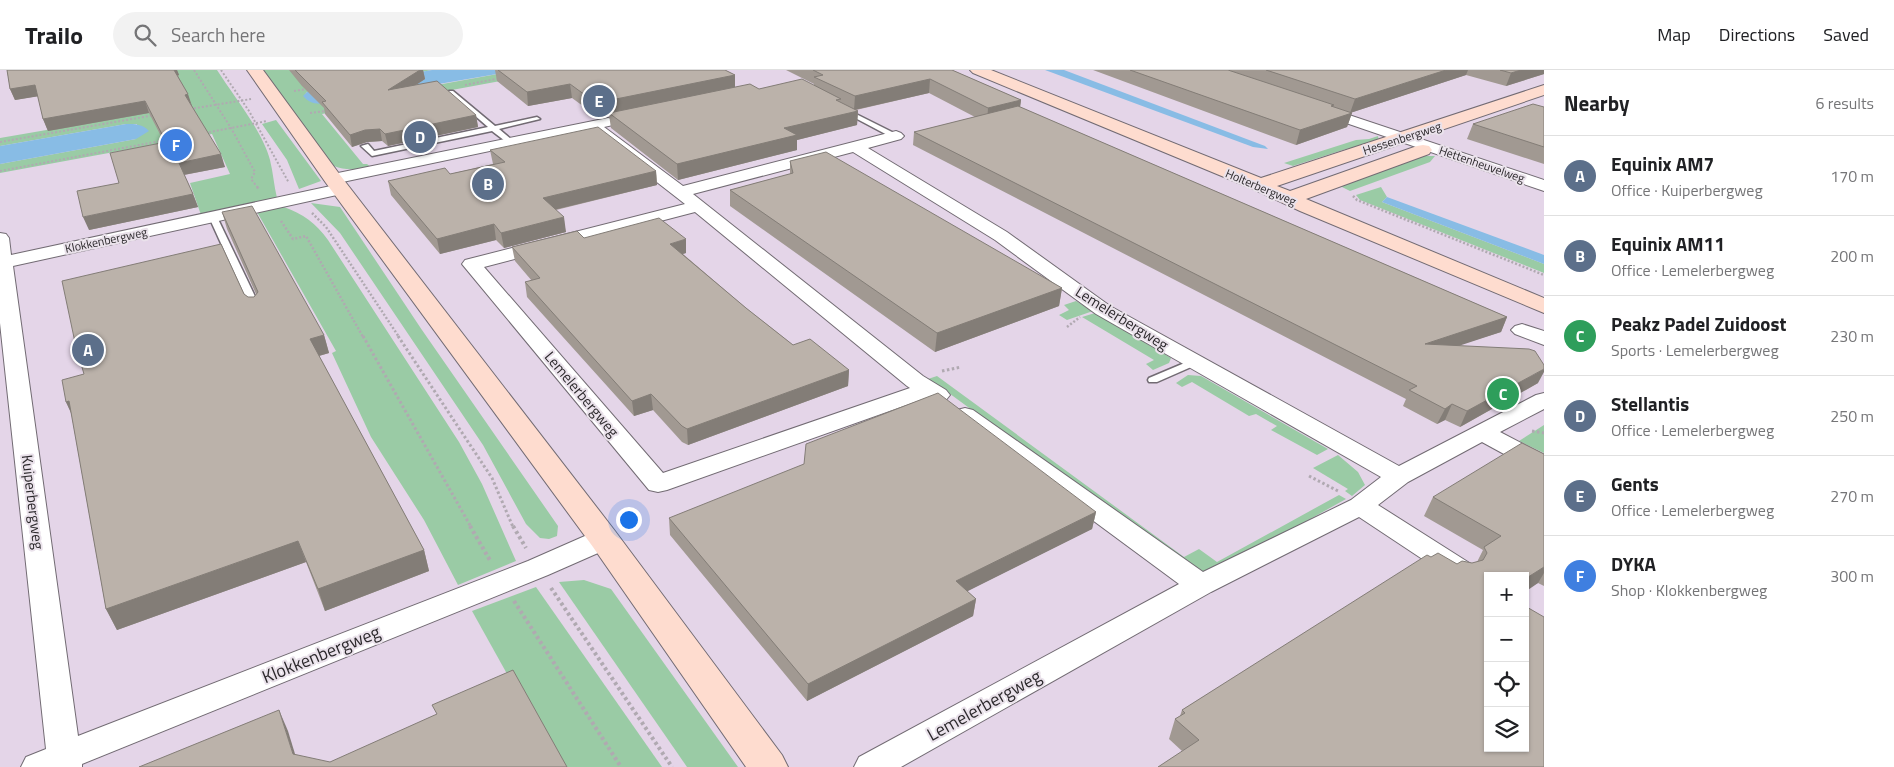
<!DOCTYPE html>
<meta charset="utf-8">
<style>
:root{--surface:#fff;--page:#f2f2f2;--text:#202124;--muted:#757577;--line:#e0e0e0;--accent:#1a73e8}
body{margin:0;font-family:"Titillium Web",sans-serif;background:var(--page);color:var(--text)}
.controls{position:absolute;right:15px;bottom:15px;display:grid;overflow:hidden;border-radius:0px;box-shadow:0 1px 4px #0004}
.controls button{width:45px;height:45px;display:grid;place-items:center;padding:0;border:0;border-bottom:1px solid var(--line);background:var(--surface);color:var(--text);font:25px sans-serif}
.you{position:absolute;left:628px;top:449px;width:18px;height:18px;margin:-12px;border:4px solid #fff;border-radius:50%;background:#1a73e8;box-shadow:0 0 0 8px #1a73e833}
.badge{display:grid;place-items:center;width:32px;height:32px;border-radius:50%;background:var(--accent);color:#fff;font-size:16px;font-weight:700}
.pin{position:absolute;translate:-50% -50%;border:2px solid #fff;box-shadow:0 1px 5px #0006}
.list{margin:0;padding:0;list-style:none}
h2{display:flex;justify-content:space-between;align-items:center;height:65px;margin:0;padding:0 20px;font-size:21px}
h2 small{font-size:16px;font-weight:400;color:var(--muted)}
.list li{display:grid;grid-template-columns:32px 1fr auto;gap:15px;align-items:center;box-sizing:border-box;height:80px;padding:0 20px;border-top:1px solid var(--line)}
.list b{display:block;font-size:19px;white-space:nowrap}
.list p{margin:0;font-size:16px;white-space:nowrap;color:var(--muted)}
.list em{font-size:16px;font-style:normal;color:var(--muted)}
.icon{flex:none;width:28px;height:28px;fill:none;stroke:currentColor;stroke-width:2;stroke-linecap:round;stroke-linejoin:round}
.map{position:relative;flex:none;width:1544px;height:697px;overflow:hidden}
header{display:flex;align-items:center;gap:30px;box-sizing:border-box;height:70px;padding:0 25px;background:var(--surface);border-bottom:1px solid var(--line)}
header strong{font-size:24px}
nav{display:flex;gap:28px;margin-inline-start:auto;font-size:18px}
.search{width:350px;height:45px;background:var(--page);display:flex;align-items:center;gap:12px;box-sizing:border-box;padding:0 18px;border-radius:28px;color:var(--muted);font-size:19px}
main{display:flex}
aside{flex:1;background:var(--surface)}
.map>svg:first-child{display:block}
</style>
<header>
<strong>Trailo</strong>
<div class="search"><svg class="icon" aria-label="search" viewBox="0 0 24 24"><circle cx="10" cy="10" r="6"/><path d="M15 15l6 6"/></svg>Search here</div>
<nav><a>Map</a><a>Directions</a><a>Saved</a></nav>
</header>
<main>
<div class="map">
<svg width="1544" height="697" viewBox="0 0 1544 697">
<rect width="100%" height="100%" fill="#eae2eb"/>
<!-- commercial -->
<path fill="#e4d5e8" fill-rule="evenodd" d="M0,0H1544V697H0ZM1488,506H1525V678H1488Z"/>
<!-- green -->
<g fill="#9acba5">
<path d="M162,0H217C233,25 263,62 270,90C273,102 274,116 277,128L201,145L190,113L230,104L212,64L0,103V94L136,69L137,54H126L0,76V68L151,42Z"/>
<path d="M262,0H432L307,22L304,26L365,28L520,0H560L322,44L363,94H367L371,97C358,99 346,101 334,96Z"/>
<polygon points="276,50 321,111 299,119 287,90 262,54"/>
<polygon points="1378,66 1379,72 1369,76 1346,79 1293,96 1284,93 1356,70 1369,69"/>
<polygon points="1417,86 1435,86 1430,92 1350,121 1340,116"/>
<polygon points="1381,117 1387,127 1382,132 1544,194 1544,203 1360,130 1356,125"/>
<polygon points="311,133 340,137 422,260 558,456 557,466 549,469 540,468 526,454 483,375 340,163"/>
<path d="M284,137C303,144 316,153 328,170L459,372L482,414L516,491L458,515L424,450L371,367L332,283L336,281L257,142Z"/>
<polygon points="1076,231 1093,241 1067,250 1059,245 1069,240 1064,235"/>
<polygon points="1095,243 1171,288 1169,293 1153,300 1146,294 1154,290 1082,247"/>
<polygon points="1188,305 1201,306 1328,379 1317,385 1271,360 1277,356 1256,344 1249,346 1192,312 1182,317 1176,313"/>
<polygon points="937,306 1184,487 1199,479 1217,492 1339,425 1346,429 1242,487 1205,504 1191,501 942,318 925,310"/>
<polygon points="1544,355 1544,383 1519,371"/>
<polygon points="1338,385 1358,402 1365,415 1352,426 1345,421 1348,419 1313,398"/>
<polygon points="584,510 611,519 738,697 687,697 559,512"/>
<polygon points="536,517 662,697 559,697 472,541"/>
</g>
<!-- water -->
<g fill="#88bce5">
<path d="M432,0H520L328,33C317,34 311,35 303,26L307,22Z"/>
<polygon points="1045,0 1064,0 1265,76 1268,79 1253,77"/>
<path d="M126,54C135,54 143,54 149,61L136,69L0,94V76Z"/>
<polygon points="1387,127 1544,185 1544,194 1382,132"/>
</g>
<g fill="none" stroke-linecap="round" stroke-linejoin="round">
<defs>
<g id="lane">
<polygon points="449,21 453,21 495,56 537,47 540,49 499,59 512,70 513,72 509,74 492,61 372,86 361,76 368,74 374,81 488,57 449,23"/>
<polygon points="842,39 846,39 900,66 893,68 842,41"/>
<polygon points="213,144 217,147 261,239 259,241 253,241 251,239 209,147"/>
<polygon points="1194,289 1199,292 1198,294 1157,312 1149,312 1148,310 1149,308"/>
</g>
<g id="street">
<polygon points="1319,35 1544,110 1544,121 1314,42 1312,39 1314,36"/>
<path d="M608,48L613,49L615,52L613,55L604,57L683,116L896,61L901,63L904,66L901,69L868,78L1007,162L1110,236L1399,396L1536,325L1544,323V339L1500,362L1544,385V403L1535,401L1482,372L1408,412L1378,435L1471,494L1475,501L1471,508L1461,511L1451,508L1359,447L1211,522L901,697H854L859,687L1179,514L957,350L953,345L957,340L965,338L973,340L1203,502L1351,430L1381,407L1096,244L995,170L853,82L693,124L923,306L946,320L950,325L946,330L938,332L926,328L667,420L658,422L649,420L462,194L465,190L685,134L590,60L333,114L327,112L325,109L327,106L333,104ZM695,142L907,316L910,318L663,403L484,197Z"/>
<polygon points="340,114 346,115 348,119 346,123 13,196 78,666 528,491 594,462 604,460 614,462 618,469 614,476 548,505 82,694 82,697 21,697 26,687 46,679 0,253 0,163 6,164 9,168 11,185"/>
<polygon points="1522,254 1544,261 1544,275 1515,264 1511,260 1515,256"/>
</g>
<g id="secondary">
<polygon points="247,0 263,0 340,105 615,461 782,685 788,697 746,697 593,477 326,113"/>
<polygon points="970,0 991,0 1261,108 1544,15 1544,25 1277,116 1290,121 1417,76 1423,75 1429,76 1432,80 1429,84 1306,129 1544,228 1544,243 1300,141 1253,119 973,3"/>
</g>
</defs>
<!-- lane casing -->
<use href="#lane" stroke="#726b73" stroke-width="3"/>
<!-- street casing -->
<use href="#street" stroke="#726b73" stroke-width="2"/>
<!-- secondary casing -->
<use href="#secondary" stroke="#726b73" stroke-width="2"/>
<!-- path-far3 -->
<g stroke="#b0a9b1" stroke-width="2" stroke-dasharray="2 2" stroke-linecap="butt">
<polyline points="194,0 231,58 255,102 251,109 258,118"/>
<polyline points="221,0 249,41 289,113"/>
<polyline points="465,15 501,8"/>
<polyline points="294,21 307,19"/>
<polyline points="190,39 251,29"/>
<polyline points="310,43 326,41"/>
<polyline points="205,63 267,51"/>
<polyline points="0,72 155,45"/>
<polyline points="0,101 166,70"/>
</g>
<!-- path-far2 -->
<g stroke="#b0a9b1" stroke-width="2.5" stroke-dasharray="2 2" stroke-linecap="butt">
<polyline points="257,117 259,119"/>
<polyline points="1353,126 1357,130 1544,205"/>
<polyline points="312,143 326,157 399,267"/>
<polyline points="281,151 293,169 306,166 363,267"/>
<polyline points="1067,257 1080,247"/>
</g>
<!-- path-far1 -->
<g stroke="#b0a9b1" stroke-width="3" stroke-dasharray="2.5 2.5" stroke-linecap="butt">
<polyline points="363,266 471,457"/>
<polyline points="398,266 492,408 513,457"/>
<polyline points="942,301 961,297"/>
<polyline points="1532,361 1544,363"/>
<polyline points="1309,406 1340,422"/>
</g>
<!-- path -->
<g stroke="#b0a9b1" stroke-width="4" stroke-dasharray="3 3" stroke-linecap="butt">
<polyline points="470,456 491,492"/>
<polyline points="513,456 526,478"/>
<polyline points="551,518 672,697"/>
<polyline points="514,531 621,697"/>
</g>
<!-- lane -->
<use href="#lane" fill="#fff" fill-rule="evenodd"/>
<!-- street -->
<use href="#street" fill="#fff" fill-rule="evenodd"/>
<!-- secondary -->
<use href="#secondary" fill="#fedccf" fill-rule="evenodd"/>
</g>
<!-- wall -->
<g fill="#a19992">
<polygon points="7,0 177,0 179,5 178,6 192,36 225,97 184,105 193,124 198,137 89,160 119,113 164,72 149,43 48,61 43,49 38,26 15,30 10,19"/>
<polygon points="289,0 423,0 425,9 416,15 476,45 478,57 388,76 382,71 367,72 352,77 325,44 324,38 302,16"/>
<polygon points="495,0 725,0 735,5 735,17 759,19 814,16 814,14 786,0 952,0 1021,30 1020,37 1507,247 1501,262 1459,275 1538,313 1460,357 1445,350 1437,354 1403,336 1406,329 913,75 914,62 975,47 929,23 856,40 858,41 857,55 797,70 797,80 678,110 611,58 609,45 598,47 572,28 528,36 497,11"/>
<polygon points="1093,0 1544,0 1544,4 1506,16 1466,5 1350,43 1334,37 1352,43 1347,57 1296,75"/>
<polygon points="1544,37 1544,94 1467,69 1473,54"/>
<polygon points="490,80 656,101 657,115 556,140 566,162 504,178 496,170 440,184 391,125 388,111 450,104 493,94"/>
<polygon points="790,91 1062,218 1059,236 935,282 730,136 730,120 790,104"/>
<polygon points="222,142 324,265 329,283 319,286 424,480 429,501 325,541 306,492 117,560 106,539 71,342 66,332 84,304 244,224 248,227 254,227 256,224 227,159"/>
<polygon points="584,168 686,183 683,184 746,238 793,275 849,300 848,316 688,375 682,372 653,340 634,346 527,227 525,212 532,211 515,191 512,177"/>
<polygon points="1544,384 1544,516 1538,513 1182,681 1169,669 1175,649 1180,646 1182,640 1431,487 1457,494 1472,493 1477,492 1483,480 1424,446 1433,427"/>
<polygon points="1096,442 1092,459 967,521 976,529 973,546 807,631 670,465 669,448"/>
</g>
<!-- shaded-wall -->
<g fill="#837d77">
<polygon points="173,0 177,0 179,5 175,6"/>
<polygon points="420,0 423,0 425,9 391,31 388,20"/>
<polygon points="1446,0 1468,0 1466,5 1350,43 1355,29"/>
<polygon points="1521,0 1544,0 1544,4 1506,16 1511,3"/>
<polygon points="735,5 735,19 609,43 609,45 598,47 596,33"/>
<polygon points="930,9 929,23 854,40 855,26"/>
<polygon points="570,14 572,28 528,36 527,22"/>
<polygon points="35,15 40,26 15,30 10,19"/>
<polygon points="188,24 192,36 185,25"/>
<polygon points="1021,30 1019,45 987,53 988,38"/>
<polygon points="145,31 149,43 48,61 43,49"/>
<polygon points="858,41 857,55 797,70 797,80 678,110 677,94 784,58"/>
<polygon points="1352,43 1347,57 1296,75 1300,60"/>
<polygon points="476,45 478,57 388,76 385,64"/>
<polygon points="380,59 382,71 367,72 352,77 350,65 365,60"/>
<polygon points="221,84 225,97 183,105 179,93"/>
<polygon points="656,101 657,115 545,142 543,128"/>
<polygon points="193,124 198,137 89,160 83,147"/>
<polygon points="564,147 566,162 504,178 501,163"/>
<polygon points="494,154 496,170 440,184 437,169"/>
<polygon points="686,169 686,183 671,187 670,174"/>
<polygon points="1062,218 1059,236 935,282 937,263"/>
<polygon points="1507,247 1501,262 1419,289 1425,274"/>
<polygon points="324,265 329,283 315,287 310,269"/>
<polygon points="1544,299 1544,302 1538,313 1460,357 1467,341"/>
<polygon points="849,300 848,316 688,375 687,359"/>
<polygon points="651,324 653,340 634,346 632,331"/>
<polygon points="69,331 75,352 66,332"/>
<polygon points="1452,334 1445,350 1437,354 1445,339"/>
<polygon points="1096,442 1092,459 954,528 956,511"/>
<polygon points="298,471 306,492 117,560 106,539"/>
<polygon points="424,480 429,501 325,541 318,519"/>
<polygon points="1544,497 1544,503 1538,513 1525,522 1525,509"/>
<polygon points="976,529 973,546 807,631 808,614"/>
<polygon points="279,640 288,661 299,697 293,684"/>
</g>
<!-- building -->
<g fill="#bbb2aa" stroke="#837d77">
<polygon points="7,0 174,0 188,24 185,25 221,84 179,93 193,124 83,147 77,121 119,113 110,83 166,72 145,31 43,49 35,15 10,19"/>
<polygon points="295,0 420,0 388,20 437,11 476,45 385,64 380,59 365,60 350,65 322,32 326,31"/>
<polygon points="498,0 725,0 735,5 596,33 570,14 527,22"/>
<polygon points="813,0 952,0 1021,30 988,38 930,9 855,26 814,7 823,5"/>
<polygon points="1130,0 1228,0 1334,35 1331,36 1352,43 1300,60"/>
<polygon points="1266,0 1446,0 1355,29"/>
<polygon points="1500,0 1521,0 1511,3"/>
<polygon points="802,9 841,29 836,30 858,41 784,58 797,65 677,94 609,43 750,14 759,19"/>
<polygon points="1533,34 1544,37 1544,77 1473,54"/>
<polygon points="1018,36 1507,247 1425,274 1529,279 1535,281 1544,295 1544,299 1467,341 1452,334 1445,339 1409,320 1417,316 914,62"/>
<polygon points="598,57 656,101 543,128 564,147 501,163 494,154 437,169 388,111 445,98 450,104 505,92 490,80"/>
<polygon points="826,82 1062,218 937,263 730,120 793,103 790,91"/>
<polygon points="252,136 324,265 310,269 424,480 318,519 298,471 106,539 69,331 66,332 62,310 84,304 76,277 62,211 221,174 244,224 248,227 254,227 258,222 222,142"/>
<polygon points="659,148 686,169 670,174 746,238 793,275 810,269 849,300 687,359 682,356 651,324 632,331 525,212 540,208 512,177 577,161 584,168"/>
<polygon points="938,323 1096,442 956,511 976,529 808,614 669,448 804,394 806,374"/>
<polygon points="1522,373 1544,384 1544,497 1525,509 1525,506 1488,506 1488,678 1525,678 1525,536 1544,547 1544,697 1158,697 1199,670 1175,649 1185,643 1182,640 1427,485 1431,487 1438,483 1457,494 1462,491 1472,493 1483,490 1487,483 1484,477 1501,466 1433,427"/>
<polygon points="513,600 567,697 139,697 279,640 293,684 330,692 437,644 432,635"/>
</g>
<g text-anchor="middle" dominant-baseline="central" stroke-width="4" stroke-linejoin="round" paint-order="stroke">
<!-- far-street labels -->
<g font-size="12" fill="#2c292c" stroke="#eae2eb">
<text transform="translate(1402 68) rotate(-18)">Hessenbergweg</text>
<text transform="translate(1482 94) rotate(19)">Hettenheuvelweg</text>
<text transform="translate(1261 117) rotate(23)">Holterbergweg</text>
<text transform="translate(106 170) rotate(-12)">Klokkenbergweg</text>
</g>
<!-- street labels -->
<g font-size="15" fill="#2c292c" stroke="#eae2eb">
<text transform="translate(1122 248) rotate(32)">Lemelerbergweg</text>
<text transform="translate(582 324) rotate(50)">Lemelerbergweg</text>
<text transform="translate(33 432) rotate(83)">Kuiperbergweg</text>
</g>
<!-- near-street labels -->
<g font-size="18" fill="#2c292c" stroke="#eae2eb">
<text transform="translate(321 584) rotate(-22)">Klokkenbergweg</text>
<text transform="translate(984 635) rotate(-29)">Lemelerbergweg</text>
</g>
</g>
</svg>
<div class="controls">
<button>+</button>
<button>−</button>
<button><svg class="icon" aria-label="locate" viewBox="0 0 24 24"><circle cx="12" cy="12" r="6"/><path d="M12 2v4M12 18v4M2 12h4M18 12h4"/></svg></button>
<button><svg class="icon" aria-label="layers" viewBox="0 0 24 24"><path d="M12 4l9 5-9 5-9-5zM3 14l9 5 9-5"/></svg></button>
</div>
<div class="you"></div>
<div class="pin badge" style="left:88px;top:280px;background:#5c6f8a">A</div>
<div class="pin badge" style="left:488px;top:114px;background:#5c6f8a">B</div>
<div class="pin badge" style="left:1503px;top:324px;background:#2e9e5b">C</div>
<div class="pin badge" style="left:420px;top:67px;background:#5c6f8a">D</div>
<div class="pin badge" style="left:599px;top:31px;background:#5c6f8a">E</div>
<div class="pin badge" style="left:176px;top:75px;background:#3f7fe0">F</div>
</div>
<aside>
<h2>Nearby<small>6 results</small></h2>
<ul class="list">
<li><span class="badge" style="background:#5c6f8a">A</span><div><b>Equinix AM7</b><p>Office · Kuiperbergweg</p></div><em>170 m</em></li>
<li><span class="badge" style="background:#5c6f8a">B</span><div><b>Equinix AM11</b><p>Office · Lemelerbergweg</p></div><em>200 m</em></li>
<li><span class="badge" style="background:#2e9e5b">C</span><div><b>Peakz Padel Zuidoost</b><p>Sports · Lemelerbergweg</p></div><em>230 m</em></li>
<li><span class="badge" style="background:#5c6f8a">D</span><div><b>Stellantis</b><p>Office · Lemelerbergweg</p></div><em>250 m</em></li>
<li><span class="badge" style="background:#5c6f8a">E</span><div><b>Gents</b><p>Office · Lemelerbergweg</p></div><em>270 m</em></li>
<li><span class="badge" style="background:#3f7fe0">F</span><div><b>DYKA</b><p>Shop · Klokkenbergweg</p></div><em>300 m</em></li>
</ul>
</aside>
</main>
